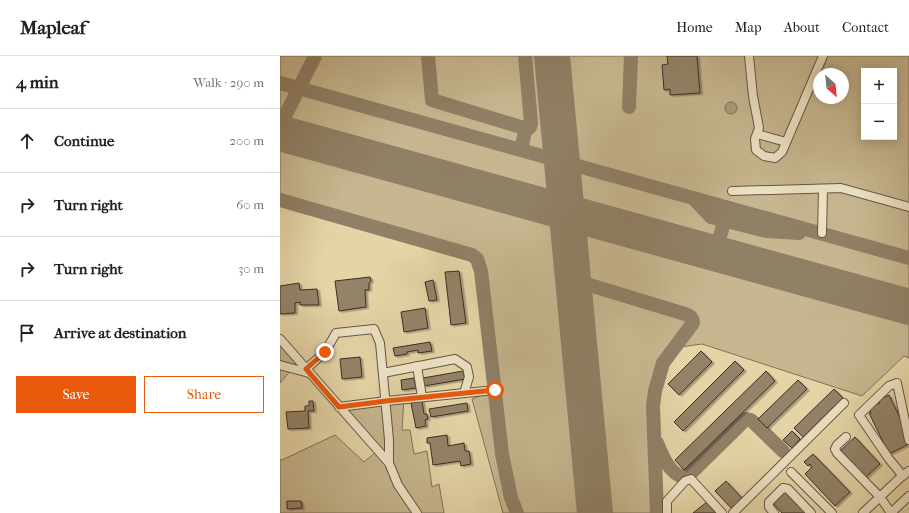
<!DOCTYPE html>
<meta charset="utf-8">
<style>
:root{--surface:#fff;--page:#f6f6f6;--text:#202124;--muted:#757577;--line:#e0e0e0;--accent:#ea580c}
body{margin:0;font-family:"IM FELL French Canon",serif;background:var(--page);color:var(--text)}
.controls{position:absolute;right:12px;top:12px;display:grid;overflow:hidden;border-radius:0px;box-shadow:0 2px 10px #0003}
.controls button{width:36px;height:36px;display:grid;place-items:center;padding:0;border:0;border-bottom:1px solid var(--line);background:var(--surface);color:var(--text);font:20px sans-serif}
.compass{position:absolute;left:533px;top:12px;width:36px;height:36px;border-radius:50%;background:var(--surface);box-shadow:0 2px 10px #0003;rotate:153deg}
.stop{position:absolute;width:12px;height:12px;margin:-9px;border:3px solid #ea580c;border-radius:50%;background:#fff}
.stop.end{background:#ea580c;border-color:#fff;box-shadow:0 1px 4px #0008}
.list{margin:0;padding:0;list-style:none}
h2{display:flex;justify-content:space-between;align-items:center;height:52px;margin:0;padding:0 16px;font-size:17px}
h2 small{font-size:13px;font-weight:400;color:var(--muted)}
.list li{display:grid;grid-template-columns:26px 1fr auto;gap:12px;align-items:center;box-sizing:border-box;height:64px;padding:0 16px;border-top:1px solid var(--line)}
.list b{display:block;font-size:15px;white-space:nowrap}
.list em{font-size:13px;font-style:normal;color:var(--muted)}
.actions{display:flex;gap:8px;padding:12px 16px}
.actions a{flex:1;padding:9px 0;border:1px solid var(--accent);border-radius:0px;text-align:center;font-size:14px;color:var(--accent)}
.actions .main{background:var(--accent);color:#fff}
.icon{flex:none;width:22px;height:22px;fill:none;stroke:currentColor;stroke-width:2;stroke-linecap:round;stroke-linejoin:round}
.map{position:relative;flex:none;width:629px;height:457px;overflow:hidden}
header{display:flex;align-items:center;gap:24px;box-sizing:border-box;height:56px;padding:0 20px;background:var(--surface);border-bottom:1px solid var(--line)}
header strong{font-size:19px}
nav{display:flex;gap:22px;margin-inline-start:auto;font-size:14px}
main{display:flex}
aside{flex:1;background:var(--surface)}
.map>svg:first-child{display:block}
</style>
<header>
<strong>Mapleaf</strong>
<nav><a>Home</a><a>Map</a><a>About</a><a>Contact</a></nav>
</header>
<main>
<aside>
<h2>4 min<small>Walk · 290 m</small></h2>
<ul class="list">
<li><svg class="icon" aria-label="ahead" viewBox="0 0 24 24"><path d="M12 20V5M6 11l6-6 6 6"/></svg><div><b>Continue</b></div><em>200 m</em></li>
<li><svg class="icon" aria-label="right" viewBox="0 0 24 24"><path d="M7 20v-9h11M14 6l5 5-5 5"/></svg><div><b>Turn right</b></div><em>60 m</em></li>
<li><svg class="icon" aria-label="right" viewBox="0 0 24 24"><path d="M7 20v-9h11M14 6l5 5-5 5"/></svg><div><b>Turn right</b></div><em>30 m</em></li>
<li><svg class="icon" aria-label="arrive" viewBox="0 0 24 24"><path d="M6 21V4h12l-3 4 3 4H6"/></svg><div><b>Arrive at destination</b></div></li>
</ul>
<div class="actions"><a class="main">Save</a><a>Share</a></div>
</aside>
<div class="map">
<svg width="629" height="457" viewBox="0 0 629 457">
<defs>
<filter id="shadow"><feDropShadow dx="2.5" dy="1.5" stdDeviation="0" flood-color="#0004"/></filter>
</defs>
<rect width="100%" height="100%" fill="#e4d4a6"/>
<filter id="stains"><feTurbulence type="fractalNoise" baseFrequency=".005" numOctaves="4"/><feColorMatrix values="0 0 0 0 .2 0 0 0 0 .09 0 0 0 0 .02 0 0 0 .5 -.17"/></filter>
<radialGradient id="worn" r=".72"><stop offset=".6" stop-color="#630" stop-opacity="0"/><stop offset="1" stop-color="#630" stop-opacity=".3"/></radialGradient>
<!-- green -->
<g fill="#c7b790" stroke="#81725a" fill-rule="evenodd">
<path d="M0,0H629V302L624,300L582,340L422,288L400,291L383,307L375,335L373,350L377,457H223L192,343L215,334L211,264L203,203L200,198L196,196L0,139ZM584,15H614V81H584ZM539,18H563V42H539Z"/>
<polygon points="0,284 19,305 0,327"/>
<polygon points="124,342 122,374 130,374 134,398 147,395 152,431 159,428 164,457 0,457 0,403 2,404 55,379 84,406 96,396 60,352"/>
</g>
<!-- water -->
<circle fill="#ab9b7a" stroke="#7e6f58" cx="451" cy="52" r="6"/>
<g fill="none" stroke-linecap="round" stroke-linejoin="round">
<!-- taxiway -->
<g stroke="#908066" stroke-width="14">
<polyline points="148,0 152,44 244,72 245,75 242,90 238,93"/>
<polyline points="245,0 251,67 250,71 245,75"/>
<polyline points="0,27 629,202"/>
<polyline points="349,51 351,0"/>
<polyline points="0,70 35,0"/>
<polyline points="414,143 431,161 486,175 519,177"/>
<polyline points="0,144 192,199 197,203 201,215 222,398 231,442 237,457"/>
<polyline points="435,198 447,156"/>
<path d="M293,224L405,258C411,260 413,262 413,267L383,307L375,335L373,350L377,457"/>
<path d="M377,387C382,399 389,417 403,421L411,417L466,363L471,364L503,395"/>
</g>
<!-- runway -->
<g stroke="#908066" stroke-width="36">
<polyline points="272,0 315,457"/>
<polyline points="0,77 629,251"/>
</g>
</g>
<!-- building -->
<g fill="#938368" stroke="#3b2c25" filter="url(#shadow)">
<polygon points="387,0 417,0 420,37 390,39 390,33 384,34 382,9 388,8"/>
<polygon points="179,215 186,267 171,269 165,216"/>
<polygon points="90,221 91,225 89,227 89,234 85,234 86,251 59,255 55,225"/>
<polygon points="153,224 157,244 149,245 145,226"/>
<polygon points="19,227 20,234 37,233 39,249 20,249 20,246 15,247 15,257 0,258 0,230"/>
<polygon points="145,252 148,272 124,276 121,256"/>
<polygon points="150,286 152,295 138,297 138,294 127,296 127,298 115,300 113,292"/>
<polygon points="421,295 432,306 399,339 388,328"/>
<polygon points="80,301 82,321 62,323 60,303"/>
<polygon points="455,305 464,314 403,375 394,366"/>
<polygon points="183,315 185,323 144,330 143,322"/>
<polygon points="486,315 495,325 404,414 395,404"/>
<polygon points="134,322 136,332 122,334 121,324"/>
<polygon points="518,324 527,333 487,372 478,363"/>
<polygon points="554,333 563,342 523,381 514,372"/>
<polygon points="609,339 625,372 622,374 626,382 624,383 627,389 609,398 589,357 591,357 589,352 600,347 598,344"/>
<polygon points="29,345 33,345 34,355 28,355 29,372 8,373 6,356 25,355 25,350 29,350"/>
<polygon points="142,345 144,358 147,358 148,363 145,364 146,370 136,372 131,347"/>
<polygon points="187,347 188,355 151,361 149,353"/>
<polygon points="512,375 520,383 512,392 503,384"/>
<polygon points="167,379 168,390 184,387 185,395 189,395 191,408 181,410 180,405 153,409 150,387 147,387 147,382"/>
<polygon points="575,381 600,408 585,422 560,395"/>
<polygon points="533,398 570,436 555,450 525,418 532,411 530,408 528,410 524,406"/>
<polygon points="446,425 463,443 452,453 435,435"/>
<polygon points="505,436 525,457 502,457 493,447"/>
<polygon points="7,445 21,445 22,452 7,453"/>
<polygon points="427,446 436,457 413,457"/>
</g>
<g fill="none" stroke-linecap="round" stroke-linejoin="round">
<defs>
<g id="minor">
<polyline points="469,0 473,40 479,72 475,83 476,94 484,100 495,102 502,96 543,0"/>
<polyline points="477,78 506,86"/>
<polyline points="452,135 561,132 629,151"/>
<polyline points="542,177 543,133"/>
<polyline points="0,283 109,407 118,429 137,457"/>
<polyline points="0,309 29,317"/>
<polyline points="137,310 142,341"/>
<polyline points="26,313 45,296 56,277 94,273 100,287 109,384 109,407"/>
<polyline points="103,317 175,303 187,311 189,321 184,337"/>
<polyline points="59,351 106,345 215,334"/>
<polyline points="566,381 557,389 555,393 557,397 600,441 611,457 629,440"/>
<polyline points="511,416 552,457"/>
<polyline points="623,420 609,403 579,359 609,330 617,327 629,384"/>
<polyline points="387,457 387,445 405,425 411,423 442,457"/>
<polyline points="453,457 564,347"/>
<polyline points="494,457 489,451 489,446 503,432 508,433 531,457"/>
<polyline points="583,457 621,421 629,415"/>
</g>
</defs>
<!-- minor casing -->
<use href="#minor" stroke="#655645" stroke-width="10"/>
<!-- minor -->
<use href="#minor" stroke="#ede3c5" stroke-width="8"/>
</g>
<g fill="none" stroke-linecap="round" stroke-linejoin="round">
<!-- route -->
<polyline stroke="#ea580c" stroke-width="5" points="45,296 26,313 59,351 106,345 215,334"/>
</g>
<rect width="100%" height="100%" filter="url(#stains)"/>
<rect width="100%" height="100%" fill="url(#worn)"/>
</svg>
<div class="controls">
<button>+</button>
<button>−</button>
</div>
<svg class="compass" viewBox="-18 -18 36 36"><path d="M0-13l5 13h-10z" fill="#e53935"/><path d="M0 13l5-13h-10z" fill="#757577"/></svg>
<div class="stop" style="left:215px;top:334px"></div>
<div class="stop end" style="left:45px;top:296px"></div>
</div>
</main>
